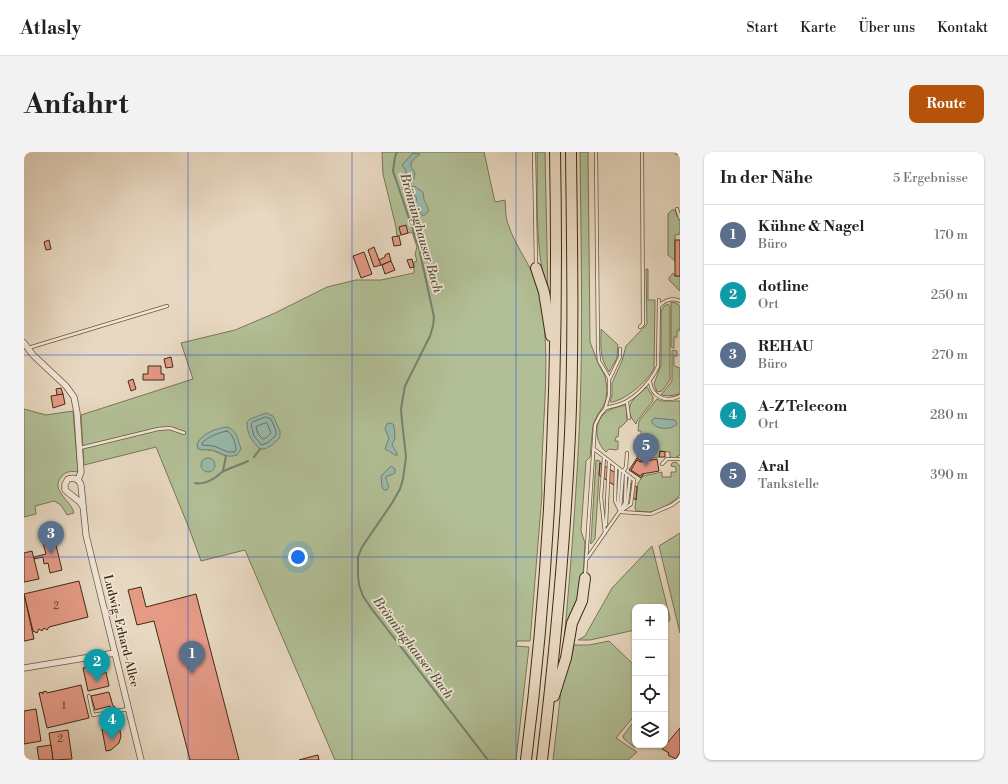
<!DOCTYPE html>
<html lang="de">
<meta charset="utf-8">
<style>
:root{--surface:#fff;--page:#f2f2f2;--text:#202124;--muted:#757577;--line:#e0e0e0;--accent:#b45309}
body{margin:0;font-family:"Libre Bodoni",serif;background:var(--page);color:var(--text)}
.controls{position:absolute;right:12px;bottom:12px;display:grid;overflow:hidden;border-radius:8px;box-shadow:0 1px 3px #0004}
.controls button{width:36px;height:36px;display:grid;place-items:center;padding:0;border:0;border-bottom:1px solid var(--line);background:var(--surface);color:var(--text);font:20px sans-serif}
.you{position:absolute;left:274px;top:405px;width:14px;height:14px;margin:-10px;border:3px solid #fff;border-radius:50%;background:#1a73e8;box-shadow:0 0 0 6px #1a73e833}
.badge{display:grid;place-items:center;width:26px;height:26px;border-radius:50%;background:var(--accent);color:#fff;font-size:13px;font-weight:700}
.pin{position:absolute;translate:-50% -33px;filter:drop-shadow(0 1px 2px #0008)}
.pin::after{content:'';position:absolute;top:21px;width:14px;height:12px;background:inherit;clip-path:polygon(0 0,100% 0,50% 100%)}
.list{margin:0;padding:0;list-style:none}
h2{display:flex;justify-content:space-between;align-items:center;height:52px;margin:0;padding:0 16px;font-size:17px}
h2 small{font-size:13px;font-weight:400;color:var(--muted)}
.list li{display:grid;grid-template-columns:26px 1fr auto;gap:12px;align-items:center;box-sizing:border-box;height:60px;padding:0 16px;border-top:1px solid var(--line)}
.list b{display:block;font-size:15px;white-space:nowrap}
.list p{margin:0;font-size:13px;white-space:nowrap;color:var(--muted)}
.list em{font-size:13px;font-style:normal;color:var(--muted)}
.icon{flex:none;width:22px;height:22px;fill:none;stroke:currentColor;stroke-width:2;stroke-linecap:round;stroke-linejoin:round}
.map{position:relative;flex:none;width:656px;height:608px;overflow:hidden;border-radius:8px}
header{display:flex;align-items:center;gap:24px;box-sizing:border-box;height:56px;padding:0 20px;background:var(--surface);border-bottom:1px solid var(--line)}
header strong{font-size:19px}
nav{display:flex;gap:22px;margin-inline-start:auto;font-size:14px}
.intro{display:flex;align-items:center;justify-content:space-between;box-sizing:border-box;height:96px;padding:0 24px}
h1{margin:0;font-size:28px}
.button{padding:10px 18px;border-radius:8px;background:var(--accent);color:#fff;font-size:14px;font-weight:700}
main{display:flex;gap:24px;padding:0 24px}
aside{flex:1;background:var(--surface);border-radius:8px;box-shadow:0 1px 3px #0004}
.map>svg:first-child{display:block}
</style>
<header>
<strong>Atlasly</strong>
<nav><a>Start</a><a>Karte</a><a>Über uns</a><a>Kontakt</a></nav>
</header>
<div class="intro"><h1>Anfahrt</h1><a class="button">Route</a></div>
<main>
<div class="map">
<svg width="656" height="608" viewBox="0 0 656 608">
<rect width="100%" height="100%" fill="#e8d8c1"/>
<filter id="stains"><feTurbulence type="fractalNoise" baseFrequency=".005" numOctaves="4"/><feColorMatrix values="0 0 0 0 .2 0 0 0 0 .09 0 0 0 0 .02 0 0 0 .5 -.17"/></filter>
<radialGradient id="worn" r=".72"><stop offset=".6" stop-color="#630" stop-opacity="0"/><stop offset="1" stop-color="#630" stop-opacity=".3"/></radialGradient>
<!-- green -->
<g fill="#b2bf96" stroke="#7a7653" fill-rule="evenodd">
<path d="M358,0H460L471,50L481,48C482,56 481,64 484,72C492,97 511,117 516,144C529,209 516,277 518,343L506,489H493L492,494L505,495L492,608H311L221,398L177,409L165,376L132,295L60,313L57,263L169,227L157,191L211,178L249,162L303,135L332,128H357L390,121V110L393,109L391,102L393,95L388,80L373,84L372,75L359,22ZM188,279L202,304L188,298H184L175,289Z"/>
<path d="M513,0H521L524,142C510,96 514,47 513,0Z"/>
<path d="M556,0H564L566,190L574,211L581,224L583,237L582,247L580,253L573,264L569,273L566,305L562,309L557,379L561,391L558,441L542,489H540C547,413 553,336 556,260C559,173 557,87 556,0Z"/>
<polygon points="648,58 651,58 653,64 656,69 656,82 651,83 651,109 644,103 644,62"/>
<path d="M622,117H624V148H631L630,216C625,228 600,250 586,250L588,243V231L598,209L602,194L623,172Z"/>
<polygon points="649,121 651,124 656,124 656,139 645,128 645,126"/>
<polygon points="647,150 652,151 656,154 656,175 655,179 653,179 653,185 650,185 650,196 649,196 647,195"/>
<polygon points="644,152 646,155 646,228 638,239 633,240 630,232 637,213 637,159 640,154"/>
<path d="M577,177L594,193L593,206L585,220C575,204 577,196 577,177Z"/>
<path d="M649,198L653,199V204H650V214L656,216V241C651,244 643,244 637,243L648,229V199Z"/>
<path d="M623,235L629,245V249L613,269L612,272C597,255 610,246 623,235Z"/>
<polygon points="633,247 637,249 656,249 656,303 651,306 646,305 646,300 636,299 635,305 616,308 613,306 614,283 617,283 617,279 614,279 615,269"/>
<path d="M602,253L603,269L597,275H595L594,285H592L591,289H594V297L592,298L585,297L582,300C571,290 569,271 581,261C586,256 595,255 602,253Z"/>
<path d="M0,257L22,263L49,259L54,320C48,319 42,319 38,324C25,338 47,348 50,361L43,363L37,353L30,349L11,354L12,362L0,365Z"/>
<polygon points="572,308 576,309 571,387 567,392 566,389 567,389"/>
<path d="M652,310L656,314V342C652,350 634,359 625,360C621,360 616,359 612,359L611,356L614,331L619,324L638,320V325H647V320H652V315L647,314L648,311Z"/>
<polygon points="656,381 656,481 635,394"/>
<polygon points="628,394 646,466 645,469 641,471 641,455 611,455 611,478 566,488 554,488 561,484 588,436"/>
<polygon points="585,489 611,514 611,563 592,586 613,600 604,608 529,608 537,538 543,518 547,508 550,493 565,493"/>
<polygon points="611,568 611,593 614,593 610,595 600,587 599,584"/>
</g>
<!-- water -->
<g fill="#98baae" stroke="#75816f">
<polygon points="389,1 396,2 389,8 387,11 387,15 391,21 390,27 388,28 383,24 381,17 378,13"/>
<path d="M390,34L399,40C400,43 399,47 401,50C405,57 407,59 399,64L391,52L393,46L386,39L387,35Z"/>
<path d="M242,261L249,264L256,279V285C251,291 244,298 236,297C227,289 223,281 223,270L226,267Z"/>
<path d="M631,266L651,268L653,272C647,278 634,278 628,271V268Z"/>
<polygon points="366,271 369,272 370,274 371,286 368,293 373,301 373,304 361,297 365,286 361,277 363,272"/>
<path d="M204,275C213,279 214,288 217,297L213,303C201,307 198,300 187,298C183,297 179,299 174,297L173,292C178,281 193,276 204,275Z"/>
<circle cx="184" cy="313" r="7"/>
<path d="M367,314L371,317V321L362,325C362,331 367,333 363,338H360L358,335L357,324Z"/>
</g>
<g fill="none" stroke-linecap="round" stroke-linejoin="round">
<!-- shore -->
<g stroke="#6c735f" stroke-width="1">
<polygon points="242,265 247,267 252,279 252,283 245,290 238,293 230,284 227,272 229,270"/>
<polygon points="241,271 243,271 247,281 242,286 239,287 234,282 232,275"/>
<path d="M203,279C209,282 211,290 212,297L211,300H204L190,294L178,293V291C185,284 194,281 203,279Z"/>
</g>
<!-- stream -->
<g stroke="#75816f" stroke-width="2">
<polyline points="373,0 371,5 369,19 395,96 410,165 409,174 406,184 381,234 379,245 377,257 378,269 382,305 379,327 376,337 368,351 338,395 334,405 334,424 335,433 339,444 347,456 464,608"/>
<polyline points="230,305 236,297"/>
<polyline points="199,319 202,304"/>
<path d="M171,331C178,333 186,329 192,325C195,323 197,320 200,319C208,315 216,313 224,309"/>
</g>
</g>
<!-- building -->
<g fill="#e59a86" stroke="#412c10">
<polygon points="382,73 384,81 377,83 375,75"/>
<polygon points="375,84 377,93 370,94 368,85"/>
<polygon points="25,88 27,97 22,98 20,90"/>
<rect x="651" y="88" width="5" height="36"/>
<polygon points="350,95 357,113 350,115 344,98"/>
<polygon points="340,100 348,122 337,126 329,104"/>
<polygon points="365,101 367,109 357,113 355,108 361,105 361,103"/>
<polygon points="388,107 390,115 386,116 383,108"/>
<polygon points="367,109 371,118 361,122 358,113"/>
<polygon points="147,205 149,215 142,216 140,207"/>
<polygon points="124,214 137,214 137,222 140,222 140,228 119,228 119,222 124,222"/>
<polygon points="109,227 112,237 107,239 104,229"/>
<polygon points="37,236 39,242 33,243 32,237"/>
<polygon points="39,242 41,252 29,256 27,244"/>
<polygon points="636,299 641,300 641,305 635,305"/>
<polygon points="613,306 624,314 617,326 605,318"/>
<polygon points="633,307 635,319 618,322 616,324 607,318 613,308 616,310"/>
<polygon points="576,311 613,335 612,348 575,323"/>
<polygon points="30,385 38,418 26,421 24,411 20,412 19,405 10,407 10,405 22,402 18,388"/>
<polygon points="8,399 15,427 0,430 0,401"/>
<polygon points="55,429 64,465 25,475 23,478 20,476 18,479 15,477 13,481 9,479 0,442"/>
<polygon points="117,435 122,455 172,442 215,608 166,608 130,469 113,473 104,438"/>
<polygon points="0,442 10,487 0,489"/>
<polygon points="69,514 73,516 74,520 77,520 77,522 82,520 85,534 64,539 59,516"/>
<polygon points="57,533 65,566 23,576 15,541 18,540 19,542 19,540 22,539 23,541"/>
<polygon points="85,540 89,554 91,555 92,559 88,560 86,554 71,558 67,544"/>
<polygon points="12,557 17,589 0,592 0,559"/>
<polygon points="95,574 97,584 95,591 87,598 82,599 78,577"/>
<polygon points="656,576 656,600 652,607 644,603 645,601 638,597"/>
<polygon points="44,578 48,607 29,608 25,581"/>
<polygon points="27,593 29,608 15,608 13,595"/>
<polygon points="294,603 295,608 275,608 282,606"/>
</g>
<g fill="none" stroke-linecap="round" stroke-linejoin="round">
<defs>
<g id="lane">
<polyline points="510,0 512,113"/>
<polyline points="653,0 653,1"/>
<polyline points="653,57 656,66"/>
<path d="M635,154C641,148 648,145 656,149"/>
<polyline points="616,175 619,172 618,0"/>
<polyline points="4,196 143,154"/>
<polyline points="586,226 596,205 596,197"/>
<path d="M626,230C628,245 642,251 656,244"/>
<polyline points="603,250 605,266"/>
<path d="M582,256C588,254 597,253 603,249C615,242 629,227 634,214L635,148"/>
<polyline points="56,296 134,277 146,276 160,281"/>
<polyline points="570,297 610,328 607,352 597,359"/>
<polyline points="580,305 577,345 581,381"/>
<polyline points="638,312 643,307 656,307"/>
<polyline points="592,315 591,349 596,359"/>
<polyline points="595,353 594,349 596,318"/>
<polyline points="599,356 603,351 606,325"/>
<polyline points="596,357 599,320 602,315 603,301"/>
<polyline points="597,360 627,362 648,353 656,347"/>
<polyline points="582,373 585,309"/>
<polyline points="562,408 596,359 601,351 602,323"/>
<polyline points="561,424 571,273 576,263 581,257 585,243 585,226 575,209 574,198 572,0"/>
<polyline points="65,544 69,563 104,557"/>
</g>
<g id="street">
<polyline points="0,191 9,203 42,234 50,245 53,261 57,320 54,328"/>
<path d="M59,355L56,350L41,338V332L44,327C50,325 55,327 57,333L62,383L117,608"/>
<polyline points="0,516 91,501"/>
</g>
<g id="highway">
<polyline points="512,116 520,140 527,184"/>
<polyline points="530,544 542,506 548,471 558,449 561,426"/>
<path d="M502,608C528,406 535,203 531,0"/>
<path d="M518,608C531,500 541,391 546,282C550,188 548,94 547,0"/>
</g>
</defs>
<!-- lane casing -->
<use href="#lane" stroke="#6b573c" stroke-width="4"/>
<!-- street casing -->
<use href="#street" stroke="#6b573c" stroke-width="7"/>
<!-- highway casing -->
<use href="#highway" stroke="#412c10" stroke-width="12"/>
<!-- lane -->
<use href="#lane" stroke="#f0e6d7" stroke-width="2.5"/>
<!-- street -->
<use href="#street" stroke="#f0e6d7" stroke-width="5.5"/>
<!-- highway -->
<use href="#highway" stroke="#e8d8c1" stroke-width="10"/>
</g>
<!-- grid -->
<path fill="none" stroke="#1d4ed8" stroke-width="1" stroke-opacity="0.55" d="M164,0V608M328,0V608M492,0V608M0,203H656M0,405H656"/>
<g text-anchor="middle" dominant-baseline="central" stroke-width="3.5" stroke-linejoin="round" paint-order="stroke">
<!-- number labels -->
<g font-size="10" fill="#6a482e">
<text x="32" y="454">2</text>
<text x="40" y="554">1</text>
<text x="36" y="587">2</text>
</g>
<!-- street labels -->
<g font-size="12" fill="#412c10" stroke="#f0e6d7">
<text transform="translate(97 479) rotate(76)">Ludwig-Erhard-Allee</text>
</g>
<!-- water labels -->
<g font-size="13" font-style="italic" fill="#575038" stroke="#f0e6d7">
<text transform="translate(397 81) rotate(74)">Brönninghauser Bach</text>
<text transform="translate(389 496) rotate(53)">Brönninghauser Bach</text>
</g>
</g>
<rect width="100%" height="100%" filter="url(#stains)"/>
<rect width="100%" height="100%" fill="url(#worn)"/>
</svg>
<div class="controls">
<button>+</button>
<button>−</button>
<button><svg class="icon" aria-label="locate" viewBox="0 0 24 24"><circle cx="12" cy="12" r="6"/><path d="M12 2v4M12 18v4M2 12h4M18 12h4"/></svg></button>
<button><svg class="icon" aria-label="layers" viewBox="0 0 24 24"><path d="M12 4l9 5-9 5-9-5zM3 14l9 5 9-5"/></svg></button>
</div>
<div class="you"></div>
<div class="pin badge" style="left:168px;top:522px;background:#5c6f8a">1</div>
<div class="pin badge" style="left:73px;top:530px;background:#0f9aa8">2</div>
<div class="pin badge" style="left:27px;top:402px;background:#5c6f8a">3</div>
<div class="pin badge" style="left:88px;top:588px;background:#0f9aa8">4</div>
<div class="pin badge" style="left:622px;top:314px;background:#5c6f8a">5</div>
</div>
<aside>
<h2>In der Nähe<small>5 Ergebnisse</small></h2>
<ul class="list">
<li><span class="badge" style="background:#5c6f8a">1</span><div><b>Kühne &amp; Nagel</b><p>Büro</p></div><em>170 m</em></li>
<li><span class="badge" style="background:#0f9aa8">2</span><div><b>dotline</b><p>Ort</p></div><em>250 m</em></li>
<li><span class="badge" style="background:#5c6f8a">3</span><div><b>REHAU</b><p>Büro</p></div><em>270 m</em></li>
<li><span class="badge" style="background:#0f9aa8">4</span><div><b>A-Z Telecom</b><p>Ort</p></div><em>280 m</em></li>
<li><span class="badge" style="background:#5c6f8a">5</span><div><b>Aral</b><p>Tankstelle</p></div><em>390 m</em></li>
</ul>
</aside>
</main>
